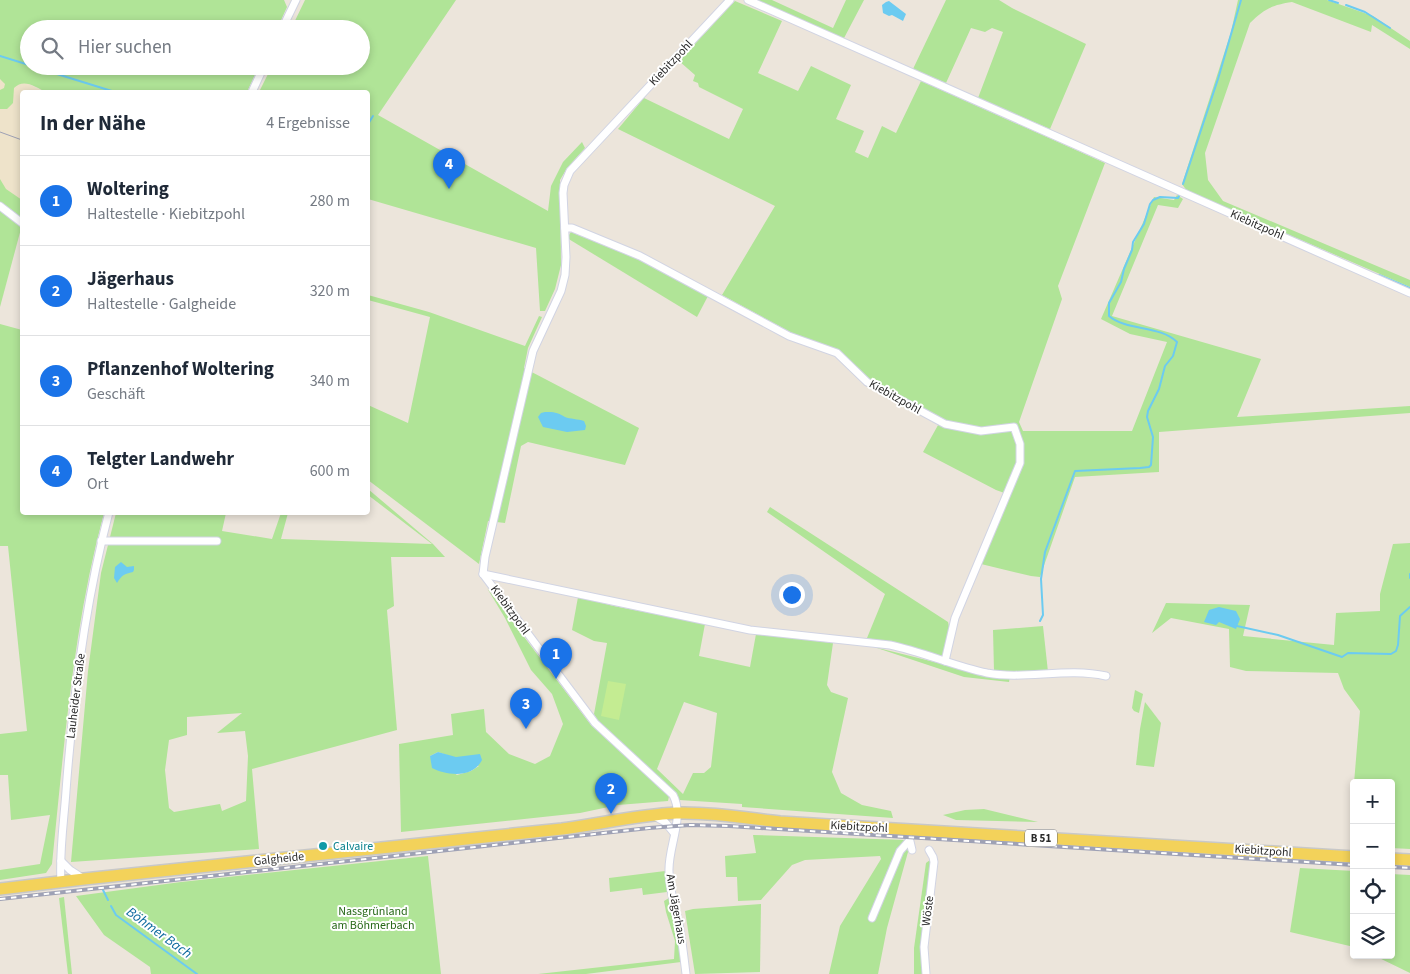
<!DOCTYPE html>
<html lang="de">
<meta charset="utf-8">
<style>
:root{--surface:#fff;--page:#f6f6f7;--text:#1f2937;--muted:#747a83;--line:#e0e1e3;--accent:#1a73e8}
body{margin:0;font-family:"Source Sans 3",sans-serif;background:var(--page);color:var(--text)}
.controls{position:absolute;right:15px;bottom:15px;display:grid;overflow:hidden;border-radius:5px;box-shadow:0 2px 8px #0003}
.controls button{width:45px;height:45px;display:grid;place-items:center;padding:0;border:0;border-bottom:1px solid var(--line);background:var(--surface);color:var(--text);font:25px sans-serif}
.you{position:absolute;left:791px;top:594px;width:18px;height:18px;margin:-12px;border:4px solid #fff;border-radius:50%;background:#1a73e8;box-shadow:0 0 0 8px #1a73e833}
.badge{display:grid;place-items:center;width:32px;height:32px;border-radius:50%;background:var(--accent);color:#fff;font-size:16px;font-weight:700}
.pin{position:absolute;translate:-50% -41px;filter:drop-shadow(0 1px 2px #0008)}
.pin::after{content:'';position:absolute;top:26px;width:18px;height:15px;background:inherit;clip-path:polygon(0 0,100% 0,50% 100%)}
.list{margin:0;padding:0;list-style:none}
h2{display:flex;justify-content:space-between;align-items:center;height:65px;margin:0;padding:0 20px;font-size:21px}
h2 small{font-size:16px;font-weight:400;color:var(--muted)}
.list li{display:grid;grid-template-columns:32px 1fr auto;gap:15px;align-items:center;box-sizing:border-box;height:90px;padding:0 20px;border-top:1px solid var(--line)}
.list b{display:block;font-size:19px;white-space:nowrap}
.list p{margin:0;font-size:16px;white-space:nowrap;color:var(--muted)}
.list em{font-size:16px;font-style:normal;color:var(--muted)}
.icon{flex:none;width:28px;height:28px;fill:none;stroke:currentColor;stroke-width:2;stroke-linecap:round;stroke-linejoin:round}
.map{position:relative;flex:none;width:1410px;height:974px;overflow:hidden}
.search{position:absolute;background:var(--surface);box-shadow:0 2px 8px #0003;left:20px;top:20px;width:350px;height:55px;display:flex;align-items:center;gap:12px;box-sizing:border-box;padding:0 18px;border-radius:28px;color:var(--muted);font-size:19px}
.panel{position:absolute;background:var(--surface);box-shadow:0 2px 8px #0003;left:20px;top:90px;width:350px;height:425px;border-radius:5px}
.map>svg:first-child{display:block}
</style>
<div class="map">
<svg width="1410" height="974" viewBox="0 0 1410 974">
<rect width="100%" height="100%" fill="#ece5db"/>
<!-- education -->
<polygon fill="#eee3ca" points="0,71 46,92 22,92 22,220 0,202"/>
<!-- green -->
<g fill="#b0e497" fill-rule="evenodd">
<path d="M0,0H284L287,7L277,29H29V66H259L247,92H46C35,87 24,78 14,88L13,103L7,109H0V90L4,88L5,84L0,79Z"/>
<polygon points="305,0 456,0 378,115 548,211 551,186 563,162 582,142 585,148 567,168 560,180 561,265 555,289 545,311 540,311 536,248 368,199 368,92 259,92 272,66 361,66 361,29 291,29"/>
<polygon points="755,0 772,0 833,28 846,0 864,0 843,40"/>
<polygon points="946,0 999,0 1012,8 1086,44 1050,129 978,98 1003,32 992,28 985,32 971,28 946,83 913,69"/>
<path d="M1238,0H1327L1373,16L1410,41V49L1372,25L1371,32L1292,2C1272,5 1264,9 1250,23L1205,153L1208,180L1223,201L1410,280V287L1187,191L1182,184L1231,32Z"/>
<polygon points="735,1 782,21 758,73 798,91 811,66 851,85 836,119 864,131 855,152 868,158 882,126 896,133 921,81 1105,163 1058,286 1062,299 1019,422 1023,431 1132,431 1167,342 1130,334 1101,319 1154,197 1174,200 1177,195 1183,199 1178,208 1158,205 1112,316 1261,359 1237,417 1410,406 1410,413 1159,432 1159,472 1075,477 1040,577 1031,576 981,564 1010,495 996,490 923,452 942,418 870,380 840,351 792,333 722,295 775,206 618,129 644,98 729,139 743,109 699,87 698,83 693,81 695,75 679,61"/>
<polygon points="0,179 6,189 22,200 22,220 0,202"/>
<polygon points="0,209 22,225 0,307"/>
<polygon points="571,232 642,261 708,296 697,317 567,238"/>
<polygon points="368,295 429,312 525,346 539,316 542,317 528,348 524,368 639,428 625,465 528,442 521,446 505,523 488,521 479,564 368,480 368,405 408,423 430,317 368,300"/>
<path d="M0,324L22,330V512L104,513C73,627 64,747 52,864L46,873L0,880V870L40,864L50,815L11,820L8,775H0V734L27,731L8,546H0Z"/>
<path d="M368,489L433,544L445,557H391L394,606L387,610L397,730L252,769L259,849L71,862L88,671L101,573L116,513H226L222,531L272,539L281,513H288L281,539L432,544L368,495ZM242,713L217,733L245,731L248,756L246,801L222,811L220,804L174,812L169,808L165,770L169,740L187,735V717Z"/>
<polygon points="770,507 948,622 950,631 944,654 939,657 909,646 867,638 885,594 767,512"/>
<polygon points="1410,543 1410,849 1391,848 1391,783 1354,783 1360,711 1344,689 1338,673 1246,671 1230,667 1229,629 1171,618 1152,633 1166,603 1250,605 1243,636 1334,645 1336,613 1380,611 1380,594 1393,544"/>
<path d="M487,588L591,725L669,796L668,801L618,805L580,813L401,832L399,744L453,735L451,714L484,709L486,732L509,754L535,764L550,756L563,724L552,694L531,670L505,618ZM438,752L479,766L471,771L457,775L430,756Z"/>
<path d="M578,597L614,606L705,624L699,656L750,667L756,634L833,643L827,685L831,692L848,698L832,772L841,793L862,805L891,811L893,818L742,807V804L679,800L677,794L598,721L594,714L607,643L594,641L572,630ZM684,702L717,713L711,767L704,773H693L683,794L657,769Z"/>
<polygon points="1043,626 1048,672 994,671 993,630"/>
<polygon points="874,647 967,670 1010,676 1009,682 964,677"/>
<polygon points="1135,690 1143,694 1139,713 1134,711 1132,708"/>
<polygon points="1145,702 1161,723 1154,767 1136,765 1140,729"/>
<polygon points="984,809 1038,822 956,820 943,815 965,810"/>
<polygon points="753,835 906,840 908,852 887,928 878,974 829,974 840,926 881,859 880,856 805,860 792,865 761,900 738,901 737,877 726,877 725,856 756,853"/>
<polygon points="428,856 441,974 151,974 150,967 104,935 76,896 181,882"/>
<polygon points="930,860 932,867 924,974 914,974 914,948 926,863"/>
<polygon points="1300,868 1354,871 1354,947 1290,932"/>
<polygon points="665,871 667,892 643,895 642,888 610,892 609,878"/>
<polygon points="1391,874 1410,875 1410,973 1373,955 1391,955"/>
<polygon points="64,897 72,974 68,974 59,898"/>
<polygon points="669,898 678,936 681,962 586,974 538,974 674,959 675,941 666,912 664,901"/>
<polygon points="761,904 760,972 695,974 685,911 693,909"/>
</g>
<!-- pitch -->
<polygon fill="#c4ec92" points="608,681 626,684 619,720 601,716"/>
<!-- water -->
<g fill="#6ccbf1">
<polygon points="889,1 906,14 903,21 892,15 889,16 883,13 882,5 886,2"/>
<path d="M545,412C555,412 556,412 565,417C570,419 578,419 584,421L586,426L585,430L567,432L543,427L538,417L541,413Z"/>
<path d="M121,562L127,567L134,566V570L133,572C124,574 122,575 117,583L114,578L115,567Z"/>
<polygon points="1219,607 1236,611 1240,619 1236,629 1219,622 1216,625 1204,622 1209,610"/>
<path d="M438,752L456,757L480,754L482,760C473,778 448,776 432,768L430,756Z"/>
</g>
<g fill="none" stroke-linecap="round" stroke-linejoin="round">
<!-- stream -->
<g stroke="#6ccbf1" stroke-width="2">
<polyline points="1329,0 1338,3"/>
<polyline points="1346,5 1365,12 1390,28"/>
<polyline points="0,56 29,65"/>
<polyline points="31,66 115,92"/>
<polyline points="368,124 373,116"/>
<polyline points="1183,184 1218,79 1241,0"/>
<polyline points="1379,275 1410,288"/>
<polyline points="1410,574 1410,578"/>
<path d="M1040,621L1043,615L1041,579L1045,552L1075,471L1140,468L1149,467L1151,465L1153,437L1147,417L1148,411L1159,389L1165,366L1173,356L1177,342C1160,325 1126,331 1109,316V303L1121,282L1124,269L1132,250L1133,242L1144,224L1150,204L1153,200L1160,197L1178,198L1180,194"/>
<polyline points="1237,626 1278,635 1342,657 1348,653 1391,654 1396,651 1398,645 1400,616 1410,607"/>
<polyline points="103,890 108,900"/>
<polyline points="111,906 116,915 197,974"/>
</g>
<defs>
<g id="minor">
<polyline points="748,0 1410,293"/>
<polyline points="282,29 296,0"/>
<polyline points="252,92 264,66"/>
<polyline points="0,206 22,223"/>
<polyline points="565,228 572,228 640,256 789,336 837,353 867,382 945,424 981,431 1014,427 1020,444 1020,463 955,618 945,661"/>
<polyline points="101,541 217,541"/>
<path d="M483,574L750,630L890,645C923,652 954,666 987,673C1025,680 1067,667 1106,676"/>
<polyline points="654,816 665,822 674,833"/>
<polyline points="909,837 912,850"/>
<polyline points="61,861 70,870 84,879"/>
<path d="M61,882C59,852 64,821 66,791C73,697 85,603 109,512"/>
<polyline points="872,918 900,851 909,841"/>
<path d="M686,974C684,957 682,940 679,924C675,907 669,889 669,871C668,847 685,817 673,795L595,723L483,574L485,557L533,351L561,291L565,275L566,257L563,193L564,185L570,171L730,0"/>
<polyline points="926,974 924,947 934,862 933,857 929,850"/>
</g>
<g id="primary">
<polyline points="1391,859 1410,860"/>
<path d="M0,889L84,879L562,829C600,824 638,815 676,813C711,812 745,818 780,822L1354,857"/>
</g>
</defs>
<!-- minor casing -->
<use href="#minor" stroke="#d1d4e3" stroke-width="9"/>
<!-- primary casing -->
<use href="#primary" stroke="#c8c8c8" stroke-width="14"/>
<!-- minor -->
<use href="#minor" stroke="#fff" stroke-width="7"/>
<!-- primary -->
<use href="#primary" stroke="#f3d25a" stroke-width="11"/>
<!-- tram -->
<polyline stroke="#9ea1b5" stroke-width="1" points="0,132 22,140"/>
<defs>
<g id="rail">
<polyline points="1391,867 1410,868"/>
<polyline points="0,899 649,828 690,825 729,826 1354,865"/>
</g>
</defs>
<!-- rail casing -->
<use href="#rail" stroke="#9ea1b5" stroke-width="4"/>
<!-- rail -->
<use href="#rail" stroke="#fff" stroke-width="2" stroke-dasharray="5.5" stroke-linecap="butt"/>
</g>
<!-- markers -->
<circle fill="#0f9aa8" stroke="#fff" stroke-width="2" cx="323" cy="846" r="5"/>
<g text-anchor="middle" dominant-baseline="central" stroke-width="4" stroke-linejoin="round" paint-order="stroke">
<!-- shield labels -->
<rect fill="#fff" stroke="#6a6a6a" stroke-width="1" x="1025" y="829.5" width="32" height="17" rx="4"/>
<g font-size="11" font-weight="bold" fill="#2a2a2a">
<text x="1041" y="838">B 51</text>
</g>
<!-- street labels -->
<g font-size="12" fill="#2a2a2a" stroke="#fff">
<text transform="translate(671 63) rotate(-47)">Kiebitzpohl</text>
<text transform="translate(1257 225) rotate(24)">Kiebitzpohl</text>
<text transform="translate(895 397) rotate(29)">Kiebitzpohl</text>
<text transform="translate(510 610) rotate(54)">Kiebitzpohl</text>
<text transform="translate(76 696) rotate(-83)">Lauheider Straße</text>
<text transform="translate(859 827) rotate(3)">Kiebitzpohl</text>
<text transform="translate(1263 851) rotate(4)">Kiebitzpohl</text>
<text transform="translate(279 859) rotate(-6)">Galgheide</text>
<text transform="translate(676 909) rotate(80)">Am Jägerhaus</text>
<text transform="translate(928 911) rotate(-83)">Wöste</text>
</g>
<!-- culture labels -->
<g font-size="12" fill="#0d838f" stroke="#fff" text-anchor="start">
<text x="333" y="846">Calvaire</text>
</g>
<!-- park labels -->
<g font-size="12" fill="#276818" stroke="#fff">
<text x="373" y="911">Nassgrünland<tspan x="373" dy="14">am Böhmerbach</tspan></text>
</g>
<!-- water labels -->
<g font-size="14" font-style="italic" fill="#0b689d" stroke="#fff">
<text transform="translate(159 933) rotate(36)">Böhmer Bach</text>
</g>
</g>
</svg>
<div class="controls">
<button>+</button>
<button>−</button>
<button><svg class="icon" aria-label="locate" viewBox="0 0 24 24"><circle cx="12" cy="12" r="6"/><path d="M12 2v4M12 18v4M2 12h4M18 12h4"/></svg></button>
<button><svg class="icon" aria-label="layers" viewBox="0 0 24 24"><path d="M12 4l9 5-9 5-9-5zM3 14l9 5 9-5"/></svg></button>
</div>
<div class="you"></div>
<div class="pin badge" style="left:556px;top:679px">1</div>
<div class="pin badge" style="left:611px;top:814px">2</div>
<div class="pin badge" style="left:526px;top:729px">3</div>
<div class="pin badge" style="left:449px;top:189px">4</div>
<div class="search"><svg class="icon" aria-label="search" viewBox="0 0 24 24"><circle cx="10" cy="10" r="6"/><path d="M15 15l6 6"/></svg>Hier suchen</div>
<section class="panel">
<h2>In der Nähe<small>4 Ergebnisse</small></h2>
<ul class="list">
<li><span class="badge">1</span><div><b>Woltering</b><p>Haltestelle · Kiebitzpohl</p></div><em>280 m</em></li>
<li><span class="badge">2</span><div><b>Jägerhaus</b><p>Haltestelle · Galgheide</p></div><em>320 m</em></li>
<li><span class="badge">3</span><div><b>Pflanzenhof Woltering</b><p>Geschäft</p></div><em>340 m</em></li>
<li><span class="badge">4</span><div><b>Telgter Landwehr</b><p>Ort</p></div><em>600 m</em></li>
</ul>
</section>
</div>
